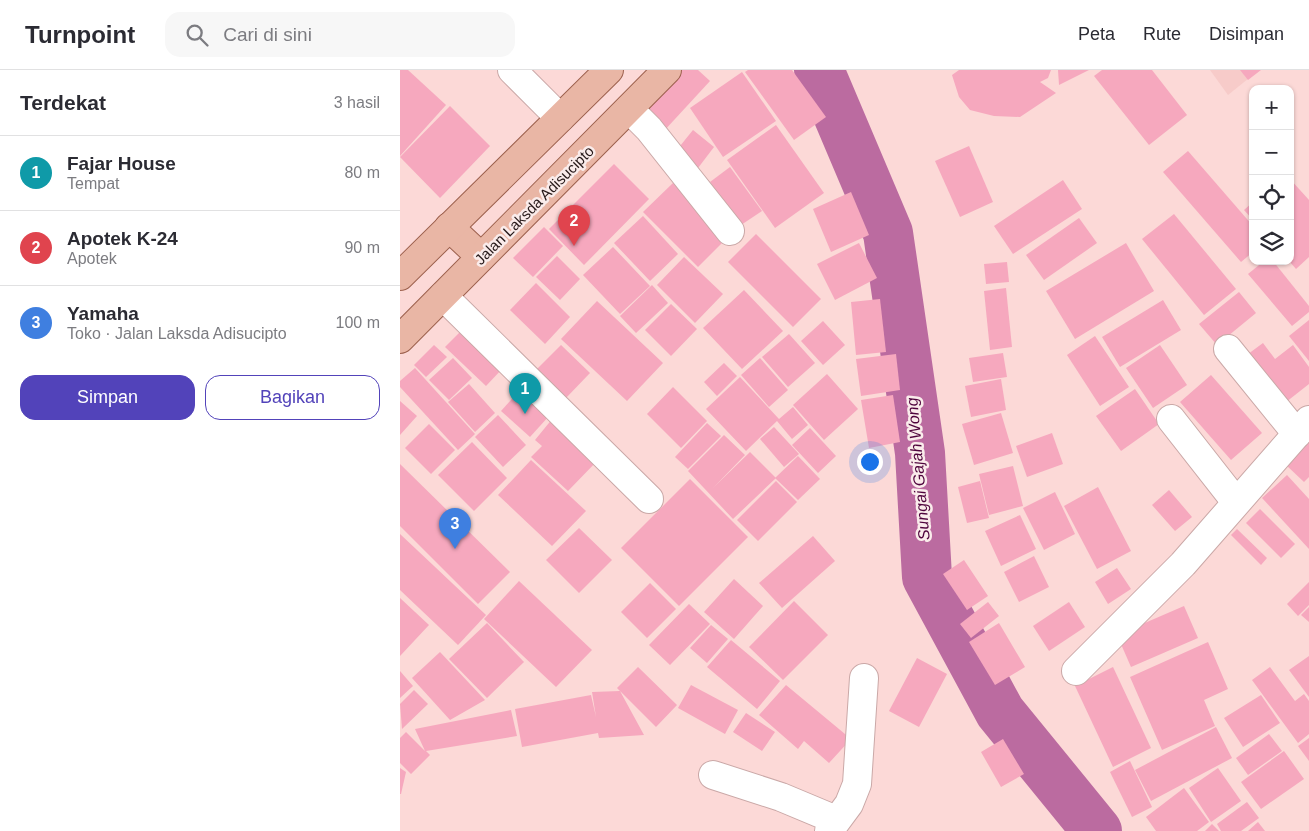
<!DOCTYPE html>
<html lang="id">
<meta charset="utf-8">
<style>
:root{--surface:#fff;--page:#f7f7f7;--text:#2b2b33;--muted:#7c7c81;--line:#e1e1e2;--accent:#5243ba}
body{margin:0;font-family:Arial,sans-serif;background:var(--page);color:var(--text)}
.controls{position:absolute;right:15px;top:15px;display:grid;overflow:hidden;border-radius:10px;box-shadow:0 1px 4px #0004}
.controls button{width:45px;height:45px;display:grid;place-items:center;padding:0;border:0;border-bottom:1px solid var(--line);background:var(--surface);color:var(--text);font:25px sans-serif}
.you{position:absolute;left:469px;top:391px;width:18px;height:18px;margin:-12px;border:4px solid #fff;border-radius:50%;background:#1a73e8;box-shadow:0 0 0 8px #1a73e833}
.badge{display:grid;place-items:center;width:32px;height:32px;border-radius:50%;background:var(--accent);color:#fff;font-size:16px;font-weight:700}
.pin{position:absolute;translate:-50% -41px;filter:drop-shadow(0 1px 2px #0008)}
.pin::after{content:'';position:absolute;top:26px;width:18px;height:15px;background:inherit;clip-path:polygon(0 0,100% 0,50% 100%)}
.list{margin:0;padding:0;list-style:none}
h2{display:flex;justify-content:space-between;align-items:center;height:65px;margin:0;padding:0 20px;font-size:21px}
h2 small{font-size:16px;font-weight:400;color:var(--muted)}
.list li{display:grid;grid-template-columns:32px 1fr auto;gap:15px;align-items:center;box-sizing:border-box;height:75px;padding:0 20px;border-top:1px solid var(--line)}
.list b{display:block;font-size:19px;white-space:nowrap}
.list p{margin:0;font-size:16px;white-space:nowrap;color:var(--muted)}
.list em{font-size:16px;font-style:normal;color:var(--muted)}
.actions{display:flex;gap:10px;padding:15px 20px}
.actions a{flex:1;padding:11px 0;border:1px solid var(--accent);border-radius:15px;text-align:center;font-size:18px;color:var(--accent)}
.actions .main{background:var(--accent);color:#fff}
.icon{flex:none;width:28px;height:28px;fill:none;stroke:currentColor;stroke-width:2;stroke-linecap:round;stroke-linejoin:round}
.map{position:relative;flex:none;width:909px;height:761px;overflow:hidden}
header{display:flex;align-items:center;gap:30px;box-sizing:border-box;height:70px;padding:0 25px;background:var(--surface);border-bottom:1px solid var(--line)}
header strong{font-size:24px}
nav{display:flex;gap:28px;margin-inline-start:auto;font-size:18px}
.search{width:350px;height:45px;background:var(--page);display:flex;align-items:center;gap:12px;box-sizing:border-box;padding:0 18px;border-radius:15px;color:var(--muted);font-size:19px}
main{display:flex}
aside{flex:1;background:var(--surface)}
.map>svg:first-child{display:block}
</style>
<header>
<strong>Turnpoint</strong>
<div class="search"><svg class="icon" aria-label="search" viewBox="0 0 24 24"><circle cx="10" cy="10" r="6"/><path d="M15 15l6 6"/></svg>Cari di sini</div>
<nav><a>Peta</a><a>Rute</a><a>Disimpan</a></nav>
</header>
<main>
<aside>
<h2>Terdekat<small>3 hasil</small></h2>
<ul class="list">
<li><span class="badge" style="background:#0f9aa8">1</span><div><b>Fajar House</b><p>Tempat</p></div><em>80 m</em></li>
<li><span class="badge" style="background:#e0444e">2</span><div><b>Apotek K-24</b><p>Apotek</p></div><em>90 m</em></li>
<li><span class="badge" style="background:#3f7fe0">3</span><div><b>Yamaha</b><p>Toko · Jalan Laksda Adisucipto</p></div><em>100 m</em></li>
</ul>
<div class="actions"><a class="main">Simpan</a><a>Bagikan</a></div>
</aside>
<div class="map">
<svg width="909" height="761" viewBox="0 0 909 761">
<rect width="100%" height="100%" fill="#fcd9d7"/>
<!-- built -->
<polygon fill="#f7cbc9" points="810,0 859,0 828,25"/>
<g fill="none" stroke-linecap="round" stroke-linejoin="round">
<!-- river -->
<polyline stroke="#bb6ba0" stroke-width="50" points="419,0 488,163 520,383 527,507 600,642 697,761"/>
</g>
<!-- building -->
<g fill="#f6a8be">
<polygon points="0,0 8,0 46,35 0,86"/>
<polygon points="279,0 298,0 310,11 263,62 241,41"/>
<polygon points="348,0 392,0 426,47 394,70 345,2"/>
<polygon points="559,0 651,0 648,8 640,12 656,23 620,47 594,46 570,40 559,27 552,5"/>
<polygon points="658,0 689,0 659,15"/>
<polygon points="702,0 752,0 787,45 749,75 694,6"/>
<polygon points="840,0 861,0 848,10"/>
<polygon points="342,2 376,51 323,87 290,38"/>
<polygon points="50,36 90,76 40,128 0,87"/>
<polygon points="376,55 424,123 375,158 327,90"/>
<polygon points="293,60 314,77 298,98 276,81"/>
<polygon points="569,76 593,132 560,147 535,91"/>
<polygon points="788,81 853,156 853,182 841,192 763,102"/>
<polygon points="214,94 249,129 184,195 149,159"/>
<polygon points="330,97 362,141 341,155 310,112"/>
<polygon points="890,109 909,130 909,187 896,199 890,192"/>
<polygon points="663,110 682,139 613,184 594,156"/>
<polygon points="273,113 327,168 298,197 243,142"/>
<polygon points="451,122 469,165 431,182 413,139"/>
<polygon points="853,132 853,150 844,140"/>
<polygon points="774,144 836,219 804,245 742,169"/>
<polygon points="243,146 278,184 250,211 214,173"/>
<polygon points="679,148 697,173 644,210 626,185"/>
<polygon points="144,157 163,176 133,207 113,188"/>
<polygon points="356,164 421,229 393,257 328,192"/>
<polygon points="459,173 477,208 435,230 417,194"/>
<polygon points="726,173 754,221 675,269 646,221"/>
<polygon points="213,177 250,216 220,244 183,205"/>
<polygon points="157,186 180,209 160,230 136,207"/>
<polygon points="284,187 323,224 295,253 257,215"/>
<polygon points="864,191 873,191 909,236 909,242 892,256 848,204"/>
<polygon points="607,192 609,212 586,214 584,194"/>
<polygon points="136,213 170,247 145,274 110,240"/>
<polygon points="252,215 268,233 236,263 220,246"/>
<polygon points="606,218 612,277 590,280 584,221"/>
<polygon points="344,220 383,261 342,299 303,258"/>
<polygon points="839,222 856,243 817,275 799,254"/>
<polygon points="480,229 486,282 456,285 451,232"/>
<polygon points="763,230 781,260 720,297 702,267"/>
<polygon points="197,231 263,293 227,331 161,269"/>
<polygon points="271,234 297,259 271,286 245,260"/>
<polygon points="909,250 909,291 889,266"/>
<polygon points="423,251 445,275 423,295 401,271"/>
<polygon points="62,260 102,299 86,316 45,277"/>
<polygon points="389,264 415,293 388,317 362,287"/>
<polygon points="695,266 729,317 700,336 667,285"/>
<polygon points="863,273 875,289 893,275 909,297 909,314 881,336 844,287"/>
<polygon points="34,275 47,287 26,307 14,295"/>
<polygon points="161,275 190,303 165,329 135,301"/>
<polygon points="760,275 787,315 753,338 726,298"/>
<polygon points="603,283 607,307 573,312 569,288"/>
<polygon points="496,284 500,320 461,326 456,289"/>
<polygon points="53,288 72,308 49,330 29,310"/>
<polygon points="360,288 388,320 369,337 341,305"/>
<polygon points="324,293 337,306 317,326 304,312"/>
<polygon points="15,298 75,364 58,380 0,317 0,311"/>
<polygon points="427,304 458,339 424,370 393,335"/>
<polygon points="811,305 862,363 831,390 780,332"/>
<polygon points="340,307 379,349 393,337 408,355 392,369 377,351 346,381 306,339"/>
<polygon points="601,309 606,340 571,347 565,316"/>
<polygon points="69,314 95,343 75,362 48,332"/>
<polygon points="273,317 307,351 281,378 247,344"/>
<polygon points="735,319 759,354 721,381 696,346"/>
<polygon points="120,320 149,346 130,367 101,341"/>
<polygon points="493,325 500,372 469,378 461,330"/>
<polygon points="0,331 17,346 0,365"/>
<polygon points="601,343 613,383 574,395 562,354"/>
<polygon points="98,345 126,375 103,397 75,367"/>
<polygon points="153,348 198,390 168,421 131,387 142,376 135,370"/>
<polygon points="307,353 321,366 288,399 275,387"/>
<polygon points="29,354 55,380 31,404 5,378"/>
<polygon points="374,357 399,384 384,397 360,369"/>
<polygon points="410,358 436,386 418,403 392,375"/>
<polygon points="652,363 663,394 627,407 616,376"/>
<polygon points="324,365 345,385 313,418 350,382 376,408 333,449 288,401"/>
<polygon points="72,372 107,408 74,441 38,405"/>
<polygon points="909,372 909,407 904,412 886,395"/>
<polygon points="398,386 420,409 398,430 375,408"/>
<polygon points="131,390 186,441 152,476 98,425"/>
<polygon points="0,394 110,502 78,534 0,456"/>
<polygon points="613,396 623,436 589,445 579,404"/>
<polygon points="887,405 909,429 909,479 862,428"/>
<polygon points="290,409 348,467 279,536 221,478"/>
<polygon points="376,411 397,432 358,471 337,450"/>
<polygon points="580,411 589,448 567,453 558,417"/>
<polygon points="698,417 731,481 697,499 664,436"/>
<polygon points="769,420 792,447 775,461 752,435"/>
<polygon points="655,422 675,464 644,480 623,438"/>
<polygon points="860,439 895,474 881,488 846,453"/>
<polygon points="620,445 636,479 601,496 585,461"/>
<polygon points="179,458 212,490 179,523 146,490"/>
<polygon points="837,459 867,488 861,495 831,465"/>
<polygon points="0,464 86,545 58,575 0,520"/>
<polygon points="413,466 435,491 382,538 359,513"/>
<polygon points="634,486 649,517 619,532 604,502"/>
<polygon points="564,490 588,526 567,540 543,504"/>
<polygon points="717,498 731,519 708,534 695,512"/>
<polygon points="334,509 363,536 334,569 304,542"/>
<polygon points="119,511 192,580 156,617 84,549"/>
<polygon points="909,512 909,535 898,546 887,534"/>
<polygon points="250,513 276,539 247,568 221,542"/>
<polygon points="0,528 29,555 0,586"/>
<polygon points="394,531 428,565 383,610 349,577"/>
<polygon points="588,532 599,546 571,568 560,554"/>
<polygon points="669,532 685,557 649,581 633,556"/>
<polygon points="289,534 310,554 270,595 249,575"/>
<polygon points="784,536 798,568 731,597 717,565"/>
<polygon points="909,537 909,552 901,545"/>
<polygon points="87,553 124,592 87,628 49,589"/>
<polygon points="599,553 625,597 595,615 569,572"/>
<polygon points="311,555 328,569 307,593 290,578"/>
<polygon points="331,570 380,611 357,639 307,597"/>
<polygon points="808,572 828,619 804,630 815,656 762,680 730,607"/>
<polygon points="40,582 85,630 50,650 12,608"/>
<polygon points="909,586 909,627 889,600"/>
<polygon points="517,588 547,604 519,657 489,641"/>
<polygon points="238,597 277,635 256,657 220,621 244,665 199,668 198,663 122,677 115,639 191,625 196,647 192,622 220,621 217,618"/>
<polygon points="713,597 751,678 713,697 675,616"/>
<polygon points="870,597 895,631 904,624 909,631 909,664 898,673 852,610"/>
<polygon points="0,601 13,616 0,628"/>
<polygon points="291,615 338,640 325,664 278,638"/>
<polygon points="386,615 451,669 429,693 404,671 398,679 359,645"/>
<polygon points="14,620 28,634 2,659 0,634"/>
<polygon points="861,625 880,653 843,677 824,648"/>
<polygon points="111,640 117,666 26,681 30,685 11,704 0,693 0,668 6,662 25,681 15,659"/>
<polygon points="346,643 375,662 362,681 333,662"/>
<polygon points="816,657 832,688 751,731 735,700"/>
<polygon points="869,664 882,681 848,705 836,688"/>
<polygon points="909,668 909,691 898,676"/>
<polygon points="603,669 624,704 601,717 581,682"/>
<polygon points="884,681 904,709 861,739 841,712"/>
<polygon points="730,691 752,737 732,747 710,702"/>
<polygon points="0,698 6,702 1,724 0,724"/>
<polygon points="818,698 841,731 811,752 789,718"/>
<polygon points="784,718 809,752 797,761 756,761 746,747"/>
<polygon points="847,732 859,748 841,761 821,761 817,754"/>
<polygon points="858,752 865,761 848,761"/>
<polygon points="812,754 819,761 805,761"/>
</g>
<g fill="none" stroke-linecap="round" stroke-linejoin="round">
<defs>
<g id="minor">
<polyline points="112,0 160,48"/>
<polyline points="229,39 249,59 330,161"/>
<polyline points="43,226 249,429"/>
<polyline points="828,279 897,364"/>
<polyline points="771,349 836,432"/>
<polyline points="676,601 783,494 909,350"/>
<polyline points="313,705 381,727 436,750"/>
<polyline points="429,761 449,734 457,714 464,608"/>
</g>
<g id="major">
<polyline points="49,157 81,187"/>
<polyline points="0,206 209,0"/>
<polyline points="0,269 267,0"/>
</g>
</defs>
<!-- minor casing -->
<use href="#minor" stroke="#caa8a7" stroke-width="30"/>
<!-- major casing -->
<use href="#major" stroke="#9c604d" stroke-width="30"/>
<!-- minor -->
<use href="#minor" stroke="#fff" stroke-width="28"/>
<!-- major -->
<use href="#major" stroke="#e9b6a5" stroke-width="28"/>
</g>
<g text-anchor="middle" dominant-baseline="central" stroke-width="5" stroke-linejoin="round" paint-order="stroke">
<!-- street labels -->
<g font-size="15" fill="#261919" stroke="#faeceb">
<text transform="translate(134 135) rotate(-45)">Jalan Laksda Adisucipto</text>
</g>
<!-- water labels -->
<g font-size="16" font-style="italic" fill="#4f043d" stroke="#faeceb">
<text transform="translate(518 399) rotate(-95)">Sungai Gajah Wong</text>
</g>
</g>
</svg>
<div class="controls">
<button>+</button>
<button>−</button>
<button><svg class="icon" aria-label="locate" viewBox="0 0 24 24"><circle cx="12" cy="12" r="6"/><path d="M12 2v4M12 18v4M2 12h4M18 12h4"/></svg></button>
<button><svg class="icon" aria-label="layers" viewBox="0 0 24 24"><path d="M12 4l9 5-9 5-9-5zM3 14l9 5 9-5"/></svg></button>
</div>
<div class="you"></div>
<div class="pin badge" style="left:125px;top:344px;background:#0f9aa8">1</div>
<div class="pin badge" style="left:174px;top:176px;background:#e0444e">2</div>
<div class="pin badge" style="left:55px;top:479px;background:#3f7fe0">3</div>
</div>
</main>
